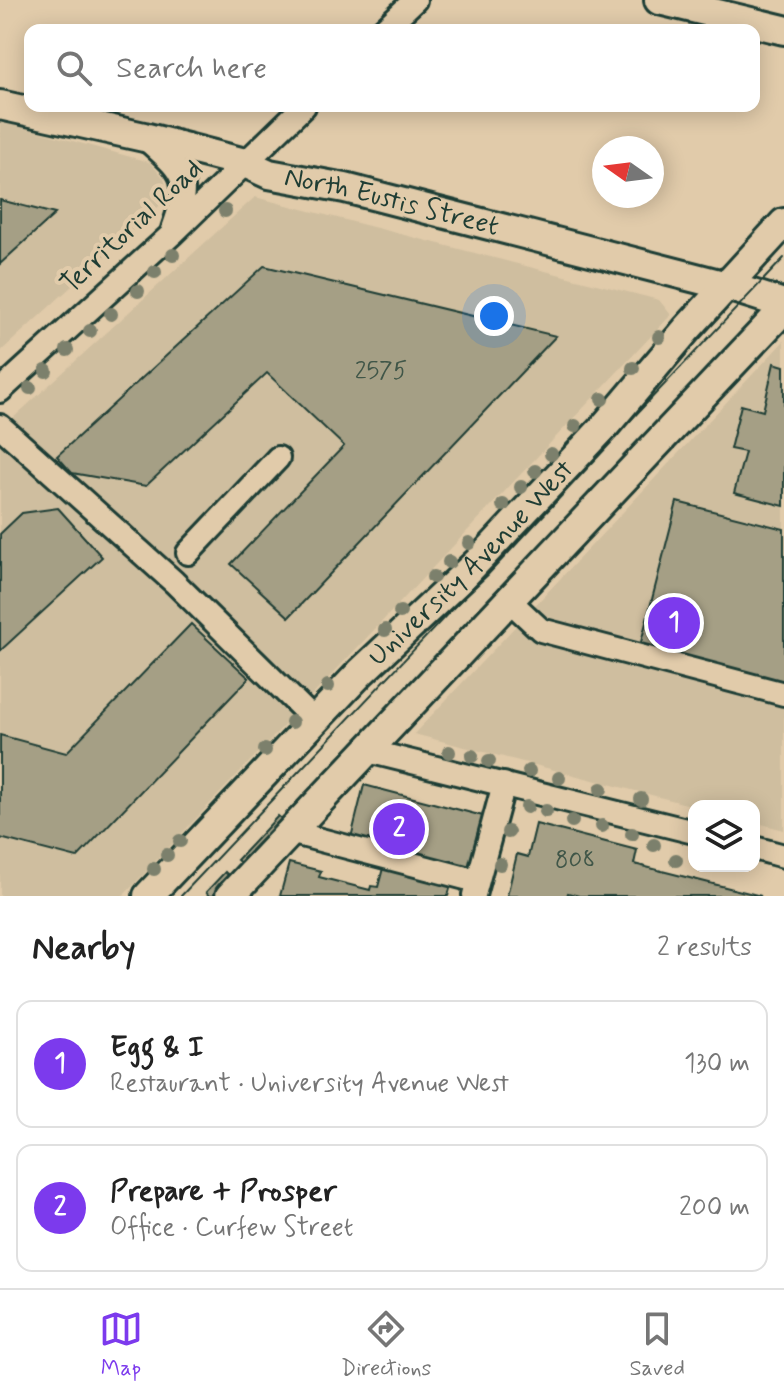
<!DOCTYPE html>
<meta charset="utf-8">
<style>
:root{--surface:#fff;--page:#f2f2f2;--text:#222;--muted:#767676;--line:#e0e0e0;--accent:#7c3aed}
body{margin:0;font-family:Mynerve,sans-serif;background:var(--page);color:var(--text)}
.controls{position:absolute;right:24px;bottom:24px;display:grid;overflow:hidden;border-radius:16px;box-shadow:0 4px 20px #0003}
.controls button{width:72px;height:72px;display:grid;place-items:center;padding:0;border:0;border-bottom:2px solid var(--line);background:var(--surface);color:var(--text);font:40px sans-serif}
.compass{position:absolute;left:592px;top:136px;width:72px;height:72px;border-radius:50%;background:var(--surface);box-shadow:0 4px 20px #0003;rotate:284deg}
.you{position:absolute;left:494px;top:316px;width:28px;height:28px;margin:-20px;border:6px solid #fff;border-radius:50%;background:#1a73e8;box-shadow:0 0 0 12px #1a73e833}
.badge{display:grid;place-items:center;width:52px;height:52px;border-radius:50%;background:var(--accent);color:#fff;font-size:26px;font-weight:700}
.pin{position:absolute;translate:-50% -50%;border:4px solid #fff;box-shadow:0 2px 8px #0006}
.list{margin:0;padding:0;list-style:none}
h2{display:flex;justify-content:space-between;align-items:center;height:104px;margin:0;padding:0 32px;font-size:34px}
h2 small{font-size:26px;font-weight:400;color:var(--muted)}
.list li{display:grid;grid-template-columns:52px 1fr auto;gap:24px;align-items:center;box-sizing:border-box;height:128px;margin:0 16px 16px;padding:0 16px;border:2px solid var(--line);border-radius:16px}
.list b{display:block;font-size:30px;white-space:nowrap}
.list p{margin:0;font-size:26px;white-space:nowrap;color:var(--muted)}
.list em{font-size:26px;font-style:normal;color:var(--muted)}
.icon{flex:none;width:44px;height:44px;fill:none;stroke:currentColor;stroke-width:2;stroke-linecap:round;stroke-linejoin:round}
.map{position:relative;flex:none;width:784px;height:896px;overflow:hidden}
.search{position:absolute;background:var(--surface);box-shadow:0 4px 20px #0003;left:24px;right:24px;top:24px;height:88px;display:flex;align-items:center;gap:20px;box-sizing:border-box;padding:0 28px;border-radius:16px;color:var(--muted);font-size:30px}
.sheet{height:392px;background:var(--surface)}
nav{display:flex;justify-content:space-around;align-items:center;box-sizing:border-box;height:112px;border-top:2px solid var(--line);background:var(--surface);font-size:22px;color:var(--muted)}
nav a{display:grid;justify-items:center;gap:4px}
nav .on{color:var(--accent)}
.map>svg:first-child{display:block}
</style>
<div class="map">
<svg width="784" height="896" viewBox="0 0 784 896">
<rect width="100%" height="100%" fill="#e1cbaa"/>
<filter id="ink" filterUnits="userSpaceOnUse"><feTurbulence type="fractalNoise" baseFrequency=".0125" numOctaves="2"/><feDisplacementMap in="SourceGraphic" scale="16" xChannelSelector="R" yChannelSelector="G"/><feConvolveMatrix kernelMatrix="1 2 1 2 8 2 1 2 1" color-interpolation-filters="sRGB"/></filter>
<g filter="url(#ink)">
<!-- built -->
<g fill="#cfbe9f">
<polygon points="0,121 149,162 164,178 169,197 0,352"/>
<polygon points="255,197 659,300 671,315 123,896 0,896 0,430"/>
<polygon points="784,341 784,830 754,822 754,806 694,806 414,734"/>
</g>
<!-- building -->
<g fill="#a59f85" stroke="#1f3d34" stroke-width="2">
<polygon points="0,200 55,214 0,264"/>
<polygon points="264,266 556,336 289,617 231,564 344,446 267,373 146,486 72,473 57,456"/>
<polygon points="774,363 784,366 784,506 734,493 745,452 730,449 741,405 763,411"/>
<polygon points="677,502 784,529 784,687 639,650"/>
<polygon points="58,508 102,557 0,651 0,534 22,513"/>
<polygon points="191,624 249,678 77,858 0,838 0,735 66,753"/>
<polygon points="364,785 483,816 468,876 349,846"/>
<polygon points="278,816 285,822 244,866 237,860"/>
<polygon points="536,824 637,850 634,864 761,896 579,896 568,893 567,896 507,896 517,854 528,857"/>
<polygon points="289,863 321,871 319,877 370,890 371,886 378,887 383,868 451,885 448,896 280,896"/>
<polygon points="225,872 232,879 215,896 209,896 206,892"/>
</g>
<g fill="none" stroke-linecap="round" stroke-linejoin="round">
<defs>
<g id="minor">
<polyline points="383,30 415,0"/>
<path d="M144,137C183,173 193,175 173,229"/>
<polyline points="0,391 172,234 304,106"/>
<polyline points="0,426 174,582 315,721"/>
<polyline points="188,553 278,458"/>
<polyline points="510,601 541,630 784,694"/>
<polyline points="368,751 694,832"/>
<polyline points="290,832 477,881"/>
<polyline points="754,848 784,856"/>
<polyline points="474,895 504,784"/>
</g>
<g id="major">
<polyline points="659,0 784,30"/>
<path id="s1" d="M0,105L144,137L245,163L269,174L345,188L727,286L784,304"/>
<path id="s2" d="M148,896L361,672L477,563L604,427L686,330L784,223"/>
<polyline points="230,896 784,309"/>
</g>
</defs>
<!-- minor casing -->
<use href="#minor" stroke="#1f3d34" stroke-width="28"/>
<!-- major casing -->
<use href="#major" stroke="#1f3d34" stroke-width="34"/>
<!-- minor -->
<use href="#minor" stroke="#e1cbaa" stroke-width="22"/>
<!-- major -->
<use href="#major" stroke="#e1cbaa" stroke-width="28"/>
<!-- tram -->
<polyline stroke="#1f3d34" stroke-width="2" points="181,896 784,258"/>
</g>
<!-- trees -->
<g fill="#7b806c">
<circle cx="225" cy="211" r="7"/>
<circle cx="173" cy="255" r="7"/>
<circle cx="155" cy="272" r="7"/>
<circle cx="138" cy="291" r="7"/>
<circle cx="111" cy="314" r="7"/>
<circle cx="90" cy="331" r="7"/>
<circle cx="659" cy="337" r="7"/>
<circle cx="67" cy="350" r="7"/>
<circle cx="633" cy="368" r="7"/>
<circle cx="46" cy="371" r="7"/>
<circle cx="30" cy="388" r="7"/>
<circle cx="602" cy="399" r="7"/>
<circle cx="575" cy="426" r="7"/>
<circle cx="551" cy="454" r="7"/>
<circle cx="535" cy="471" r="7"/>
<circle cx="521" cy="487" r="7"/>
<circle cx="503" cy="505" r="7"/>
<circle cx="469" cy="543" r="7"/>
<circle cx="449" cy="562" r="7"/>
<circle cx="433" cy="577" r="7"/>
<circle cx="400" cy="612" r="7"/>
<circle cx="385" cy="630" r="7"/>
<circle cx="328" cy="686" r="7"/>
<circle cx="292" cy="722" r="7"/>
<circle cx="265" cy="750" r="7"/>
<circle cx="449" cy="752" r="7"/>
<circle cx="472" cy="756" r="7"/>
<circle cx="489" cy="761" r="7"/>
<circle cx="529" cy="771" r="7"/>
<circle cx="559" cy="778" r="7"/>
<circle cx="601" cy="789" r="7"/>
<circle cx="641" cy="799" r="7"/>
<circle cx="527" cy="807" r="7"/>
<circle cx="546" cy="811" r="7"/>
<circle cx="572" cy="821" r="7"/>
<circle cx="602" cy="826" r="7"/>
<circle cx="508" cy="832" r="7"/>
<circle cx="632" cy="834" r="7"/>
<circle cx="180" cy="841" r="7"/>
<circle cx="654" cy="845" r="7"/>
<circle cx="167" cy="855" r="7"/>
<circle cx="676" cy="860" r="7"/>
<circle cx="500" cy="864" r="7"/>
<circle cx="154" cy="869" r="7"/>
</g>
</g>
<g text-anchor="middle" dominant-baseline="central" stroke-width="8" stroke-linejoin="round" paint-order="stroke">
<!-- number labels -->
<g font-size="24" fill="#405648">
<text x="381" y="371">2575</text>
<text x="575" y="860">808</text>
</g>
<!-- street labels -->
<g font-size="28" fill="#1f3d34" stroke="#e1cbaa">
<text stroke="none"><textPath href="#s1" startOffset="404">North Eustis Street</textPath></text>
<text transform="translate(132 227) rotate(-43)">Territorial Road</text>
<text stroke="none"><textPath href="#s2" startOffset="464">University Avenue West</textPath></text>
</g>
</g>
</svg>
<div class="controls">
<button><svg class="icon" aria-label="layers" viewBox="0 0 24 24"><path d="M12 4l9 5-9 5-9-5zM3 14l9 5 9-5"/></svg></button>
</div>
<svg class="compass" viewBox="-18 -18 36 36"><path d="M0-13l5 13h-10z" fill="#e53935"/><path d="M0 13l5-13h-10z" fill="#767676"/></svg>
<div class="you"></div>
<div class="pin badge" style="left:674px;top:623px">1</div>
<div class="pin badge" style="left:399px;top:829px">2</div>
<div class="search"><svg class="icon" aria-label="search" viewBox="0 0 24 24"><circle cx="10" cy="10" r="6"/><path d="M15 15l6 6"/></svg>Search here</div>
</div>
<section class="sheet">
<h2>Nearby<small>2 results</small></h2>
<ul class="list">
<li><span class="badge">1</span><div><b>Egg &amp; I</b><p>Restaurant · University Avenue West</p></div><em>130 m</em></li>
<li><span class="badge">2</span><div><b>Prepare + Prosper</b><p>Office · Curfew Street</p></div><em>200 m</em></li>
</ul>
</section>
<nav>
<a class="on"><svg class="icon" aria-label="map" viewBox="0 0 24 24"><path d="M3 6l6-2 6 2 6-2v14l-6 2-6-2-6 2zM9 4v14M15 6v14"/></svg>Map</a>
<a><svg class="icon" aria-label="directions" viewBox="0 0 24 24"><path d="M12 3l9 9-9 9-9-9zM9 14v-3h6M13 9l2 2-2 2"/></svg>Directions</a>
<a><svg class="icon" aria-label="saved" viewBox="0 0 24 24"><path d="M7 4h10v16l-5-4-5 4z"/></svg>Saved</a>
</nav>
